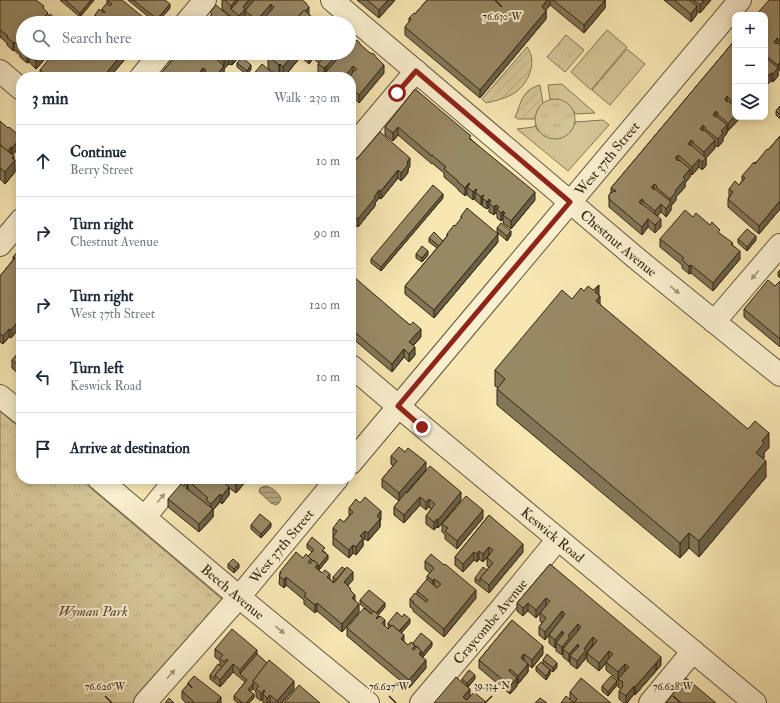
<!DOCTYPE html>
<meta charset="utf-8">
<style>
:root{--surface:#fff;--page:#f2f2f3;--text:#1f2937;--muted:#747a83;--line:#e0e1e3}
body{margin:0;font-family:"IM FELL Double Pica",serif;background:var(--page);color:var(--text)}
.controls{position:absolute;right:12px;top:12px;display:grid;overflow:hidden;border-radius:8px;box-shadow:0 2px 10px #0003}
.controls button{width:36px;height:36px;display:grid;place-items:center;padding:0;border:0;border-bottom:1px solid var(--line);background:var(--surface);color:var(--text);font:20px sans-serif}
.stop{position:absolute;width:12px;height:12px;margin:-9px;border:3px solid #8f2418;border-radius:50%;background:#fff}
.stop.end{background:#8f2418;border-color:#fff;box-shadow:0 1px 4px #0008}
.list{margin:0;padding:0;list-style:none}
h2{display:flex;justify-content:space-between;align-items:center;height:52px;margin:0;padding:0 16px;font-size:17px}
h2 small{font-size:13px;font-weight:400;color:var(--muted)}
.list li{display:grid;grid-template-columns:26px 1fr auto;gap:12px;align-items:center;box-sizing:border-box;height:72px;padding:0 16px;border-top:1px solid var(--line)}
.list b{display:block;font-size:15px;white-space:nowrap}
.list p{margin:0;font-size:13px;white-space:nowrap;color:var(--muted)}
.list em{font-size:13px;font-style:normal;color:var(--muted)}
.icon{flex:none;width:22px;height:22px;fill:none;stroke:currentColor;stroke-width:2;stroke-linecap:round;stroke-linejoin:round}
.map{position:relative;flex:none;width:780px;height:703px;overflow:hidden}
.search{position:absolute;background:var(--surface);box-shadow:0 2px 10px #0003;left:16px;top:16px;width:340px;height:44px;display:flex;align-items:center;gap:10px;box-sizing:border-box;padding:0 14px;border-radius:22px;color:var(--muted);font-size:15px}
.panel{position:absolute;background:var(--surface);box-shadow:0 2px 10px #0003;left:16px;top:72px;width:340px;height:412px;border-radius:16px}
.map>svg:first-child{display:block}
</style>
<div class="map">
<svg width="780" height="703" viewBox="0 0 780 703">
<defs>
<pattern id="park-tufts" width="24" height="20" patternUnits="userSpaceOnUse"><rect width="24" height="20" fill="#d5c697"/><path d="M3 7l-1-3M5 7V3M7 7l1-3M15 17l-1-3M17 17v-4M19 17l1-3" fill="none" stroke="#b7aa81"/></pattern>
<pattern id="garden-furrows" width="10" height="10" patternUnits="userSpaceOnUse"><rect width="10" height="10" fill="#d5c697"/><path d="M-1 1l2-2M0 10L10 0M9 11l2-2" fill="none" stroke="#b7aa81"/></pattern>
<pattern id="water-rules" width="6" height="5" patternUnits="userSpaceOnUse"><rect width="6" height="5" fill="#b4a57c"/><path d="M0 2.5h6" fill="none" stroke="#938664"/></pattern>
</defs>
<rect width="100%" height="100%" fill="#f7e7b3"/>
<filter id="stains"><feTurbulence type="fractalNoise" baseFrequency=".005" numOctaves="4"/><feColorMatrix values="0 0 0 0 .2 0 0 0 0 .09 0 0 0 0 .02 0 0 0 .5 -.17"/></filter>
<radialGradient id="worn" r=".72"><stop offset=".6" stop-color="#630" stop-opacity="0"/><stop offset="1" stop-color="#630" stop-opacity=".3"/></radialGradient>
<!-- grass -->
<g fill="#d5c697" stroke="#837554">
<polygon points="607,30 627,47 591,90 571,72"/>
<polygon points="627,49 645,64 610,105 592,90"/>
<polygon points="562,84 595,113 575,114 574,111 551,99 550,99 548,85"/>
<polygon points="603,120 609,125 568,171 517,129 534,127 535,125 538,131 575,124 575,122"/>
</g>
<!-- park -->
<g fill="url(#park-tufts)" stroke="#837554">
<polygon points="566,35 584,50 565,72 547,57"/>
<circle cx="555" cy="119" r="20"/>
<polygon points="0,411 21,429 21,479 80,479 223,600 224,606 133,703 0,703"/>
</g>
<!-- garden -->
<g fill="url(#garden-furrows)" stroke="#837554">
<path d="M527,47C539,63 527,87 511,95C503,99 495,101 486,103L482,99Z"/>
<path d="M540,85L543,103C538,107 536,112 535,119H518L515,117L516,115C522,99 523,90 540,85Z"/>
</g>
<!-- water -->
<path fill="url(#water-rules)" stroke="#807151" d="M265,486C271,486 280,494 281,499L279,503L276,505L271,503L259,492L260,488Z"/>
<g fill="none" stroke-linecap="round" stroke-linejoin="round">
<defs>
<g id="minor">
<path id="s1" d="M332,0L636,258L780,375"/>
<polyline points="186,23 205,0"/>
<polyline points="0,71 21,89"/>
<polyline points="141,77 161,53"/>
<polyline points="351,148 416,71"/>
<polyline points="0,245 21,220"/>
<polyline points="714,322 780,245"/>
<path id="s2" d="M351,366L398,406L558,539L755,703"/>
<polyline points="0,396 21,413"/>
<path id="s3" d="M351,463L740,0"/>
<path id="s4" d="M99,479L239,597L368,703"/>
<polyline points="145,517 176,479"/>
<path id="s5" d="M145,703L239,597L337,479"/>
<path id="s6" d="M421,703L500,610L558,539"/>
<polyline points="650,703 693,651"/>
</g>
</defs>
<!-- minor casing -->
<use href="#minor" stroke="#62553a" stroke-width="24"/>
<!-- minor -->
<use href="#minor" stroke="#faefce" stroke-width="22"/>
</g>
<!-- wall -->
<g fill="#837657" stroke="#312411">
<polygon points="0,0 44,9 48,15 61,23 23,23 23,53 50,53 36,69 29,62 27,63 20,57 20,55 14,50 13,51 7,45 7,43 0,37"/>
<polygon points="60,0 94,0 80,17"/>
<polygon points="107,0 149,23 90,23 95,18 95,15 102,12 102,9 107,4"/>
<polygon points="128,0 165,0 170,8 157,23 156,23"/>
<polygon points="222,0 302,0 309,15 319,23 262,23 262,22 261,23 250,23 245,19 245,17 240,23 238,23 222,9"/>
<polygon points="357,0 395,0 379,18"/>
<polygon points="427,0 605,0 605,8 584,33 550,5 546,10 546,19 480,98 405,35 405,27 409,22 409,18 415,14"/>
<polygon points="664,0 711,0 700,13 697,11 697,14 691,22"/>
<polygon points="780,0 780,70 778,72 778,76 773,82 771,81 765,87 765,15"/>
<polygon points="735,40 735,117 739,117 739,119 728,131 727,130 727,133 723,138 723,141 718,147 715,145 715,148 706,158 706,166 702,170 699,167 692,175 690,174 690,177 685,183 685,187 676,197 676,200 671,206 671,210 666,217 661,212 657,216 661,227 655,233 648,227 642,235 609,207 609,195 611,192 611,188"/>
<polygon points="361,45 384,73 359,103 352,96 351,77 326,77 326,74 324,76 318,72 318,64 319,63 315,60 315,56 309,64 303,59 303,54 284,77 281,77 280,76 279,77 268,68 268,56 270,53 349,53"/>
<polygon points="66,53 130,53 110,77 40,77 40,70 66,56"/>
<polygon points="178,53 238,53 237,55 237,59 232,65 229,64 224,69 224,74 222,77 158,77"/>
<polygon points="237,63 251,69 247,75 237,67"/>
<polygon points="415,89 471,139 535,200 511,229 503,223 503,219 501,221 497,218 497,214 496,213 494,215 489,212 489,207 487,209 482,206 482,204 481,205 475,200 475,198 473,200 467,195 467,193 465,196 458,190 458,189 444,177 444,173 432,163 432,164 398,135 393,141 385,135 385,127"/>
<polygon points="780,106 780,119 776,115 776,111"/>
<polygon points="0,121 21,145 12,155 14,159 15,172 5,184 0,179"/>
<polygon points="780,136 780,209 759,234 728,207 728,199 729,197 729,189 739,185 742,181 742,176 768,150"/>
<polygon points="351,166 410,166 408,169 408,172 407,174 401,181 398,178 381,199 379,198 375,203 375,206 358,227 354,224 352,225 353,233"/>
<polygon points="443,198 381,271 371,263 371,259"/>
<polygon points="461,216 498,242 434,318 405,294 405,286 437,248 429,242 429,238 443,241 447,236 447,234 461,220"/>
<polygon points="693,217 720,234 733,245 740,259 713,291 691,273 689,274 682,268 682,265 660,247 660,239"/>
<polygon points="497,228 511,235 507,241 497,232"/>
<polygon points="738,239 756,240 747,251 738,243"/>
<polygon points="21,251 21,326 11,338 9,337 3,344 0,342 0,276 13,260 13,257"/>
<polygon points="416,254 428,255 422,262 416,258"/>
<polygon points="780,270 780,278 778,276 778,272"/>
<polygon points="351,280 410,325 421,337 413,346 415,355 409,362 404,357 392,372 351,337"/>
<polygon points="780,281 780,347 744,317 744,309 775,286"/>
<polygon points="584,291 599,295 600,305 769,448 764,453 764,458 763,459 766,477 699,557 689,548 680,558 497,405 497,389 498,388 495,386 495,370 572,299"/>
<polygon points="21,350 21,376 12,368 12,360"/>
<polygon points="391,456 426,470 406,493 461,500 438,528 437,527 434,530 426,524 426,516 431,509 429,507 426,510 420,505 404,523 394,515 394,507 399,501 382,487 382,479 393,466 391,464"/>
<polygon points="145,479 152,479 149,482"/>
<polygon points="185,479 216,479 221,483 223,482 219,479 248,479 236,493 229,488 229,495 222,504 220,502 213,510 213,517 199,532 168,507 168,499 184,486"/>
<polygon points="349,508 381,519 380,521 380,527 368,541 365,539 363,541 363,546 356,555 353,553 349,558 333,545 333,528 344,522 349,516"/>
<polygon points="489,515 523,552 489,593 475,582 475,578 487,570 489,567 487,566 487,558 489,555 483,562 479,559 477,562 474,560 463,572 455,565 455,557"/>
<polygon points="483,518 457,549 445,539 445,534 442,532 442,524"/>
<polygon points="251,525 271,527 261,538 251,529"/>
<polygon points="307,544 325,552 328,559 319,570 318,569 318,570 334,583 333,581 333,577 353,580 347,586 351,591 359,612 342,632 317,611 315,613 304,604 304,600 286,585 284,588 279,584 280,572 303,558 308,556 312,552 307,548"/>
<polygon points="425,561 476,598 444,637 413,611 413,609 410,607 410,599 417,594 417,591 427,580 427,576 430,573 425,569"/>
<polygon points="228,564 239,568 234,573 228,568"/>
<polygon points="550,564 661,665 656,671 635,695 634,694 627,703 624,703 619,699 619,691 621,689 618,687 618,680 606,670 606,663 599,671 587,661 587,653 593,645 586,654 586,658 577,669 570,664 570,661 569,662 563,657 563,654 562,655 556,651 556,647 555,648 549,643 549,635 557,624 545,640 539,635 539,627 542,623 540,621 540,613 536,618 528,611 523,616 517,611 517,603"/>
<polygon points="360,600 385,607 378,615 379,618 385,626 388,629 389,628 388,627 388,623 410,623 401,633 404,642 408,645 413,643 432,646 423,657 421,655 426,668 409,688 347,636 347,628 372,614 360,604"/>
<polygon points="512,620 543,654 532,668 528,665 528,672 518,684 517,683 517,686 510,694 479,668 479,660"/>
<polygon points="215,649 257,654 294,689 282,703 263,703 263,699 261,701 256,697 256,692 253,689 250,691 254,698 249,703 238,703 234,700 234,696 245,682 233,672 220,687 210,679 210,675 220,665 220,661 215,657"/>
<polygon points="543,660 557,667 553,672 550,670 550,674 546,680 536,671 536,667 543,664"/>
<polygon points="462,679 475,679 468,687 470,696 486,703 434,703 462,682"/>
<polygon points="188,683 221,703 186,703 182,699 182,691 188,685"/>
<polygon points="617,685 608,696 602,691 602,686"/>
<polygon points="570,692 611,703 561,703 570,699"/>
</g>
<!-- shaded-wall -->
<g fill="#6a6047" stroke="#312411">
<polygon points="91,0 94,0 80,17 80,13"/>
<polygon points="236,0 246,0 231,9 231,6"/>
<polygon points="249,0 256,0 245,11 245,17 239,23 239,16 243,7"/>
<polygon points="388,0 395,0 379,18 379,10"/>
<polygon points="547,0 550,0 550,5 542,15 542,7"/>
<polygon points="605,0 605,8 584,33 584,25"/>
<polygon points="704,0 711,0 700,13 700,5"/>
<polygon points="170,4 170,8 157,23 157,19"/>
<polygon points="271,4 271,12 262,21 261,23 257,23 257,20"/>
<polygon points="697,6 697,14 691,22 691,14"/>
<polygon points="309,7 309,15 296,23"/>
<polygon points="546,11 546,19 480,98 480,90"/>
<polygon points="286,16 286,23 280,23"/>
<polygon points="777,38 777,46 774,42"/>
<polygon points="14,42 14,50 13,51 13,43"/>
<polygon points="43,53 50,53 36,69 36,61"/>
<polygon points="123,53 130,53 110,77 103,77"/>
<polygon points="216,53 216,61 212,58"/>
<polygon points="235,53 238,53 237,55 237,59 232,65 232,57"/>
<polygon points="294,53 303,53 303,54 284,77 283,77 283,67"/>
<polygon points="312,53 315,53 315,56 309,64 309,56"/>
<polygon points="337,53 337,61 326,73 326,67"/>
<polygon points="29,54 29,62 27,63 27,55"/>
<polygon points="229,56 229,64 224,69 224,74 222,77 215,77 224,66 224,62"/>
<polygon points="780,62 780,70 778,72 778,76 773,82 773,74 778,69 778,65"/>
<polygon points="280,64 280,76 279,77 279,65"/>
<polygon points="251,65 251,69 247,75 247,71"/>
<polygon points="384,65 384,73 359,103 359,95"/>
<polygon points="326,66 326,74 324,76 324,68"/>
<polygon points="353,66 353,74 351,77 344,77"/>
<polygon points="203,68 203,76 200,72"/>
<polygon points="771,73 771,81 765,87 765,79"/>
<polygon points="727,96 727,104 725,100"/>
<polygon points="716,111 716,119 713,115"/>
<polygon points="735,116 735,117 739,117 739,119 728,131 728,123"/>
<polygon points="703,125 703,133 700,129"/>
<polygon points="727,125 727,133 723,138 723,141 718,147 718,139 721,131"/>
<polygon points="398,127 398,135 393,141 393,133"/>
<polygon points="21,137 21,145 12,156 12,148"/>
<polygon points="691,140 691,148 688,144"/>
<polygon points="715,140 715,148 706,158 706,166 702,170 702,162 704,160 704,152"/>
<polygon points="11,147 11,155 7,151"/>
<polygon points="678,155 678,163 675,158"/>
<polygon points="14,156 14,162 15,160 15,172 5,184 5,172"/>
<polygon points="410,158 410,166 408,169 408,172 407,174 401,181 401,173 407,162"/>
<polygon points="699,159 699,167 692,175 692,167"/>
<polygon points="690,169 690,177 685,183 685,187 676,197 676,200 671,206 671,210 666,217 666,209 670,203 670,199 683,177"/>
<polygon points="398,170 398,178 381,199 381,191"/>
<polygon points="469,183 469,188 467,187 467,193 465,196 465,188"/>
<polygon points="654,184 654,192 651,187"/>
<polygon points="476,189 476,192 475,192 475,198 473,200 473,192"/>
<polygon points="379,190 379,198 375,203 375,206 358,227 358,219"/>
<polygon points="535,192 535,200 511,229 511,221"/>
<polygon points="443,194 443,198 381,271 381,267"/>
<polygon points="483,195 482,204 481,205 481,197"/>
<polygon points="489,199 489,207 487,209 487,202"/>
<polygon points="642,199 642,207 639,202"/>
<polygon points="780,201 780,209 759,234 759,226"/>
<polygon points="661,204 661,212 655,219 655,211"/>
<polygon points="496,205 496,213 494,215 494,207"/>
<polygon points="503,211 503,219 501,221 501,213"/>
<polygon points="354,216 354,224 351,227 351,219"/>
<polygon points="648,219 648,227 642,235 642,227"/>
<polygon points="661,219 661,227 655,233 655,225"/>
<polygon points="353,225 353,233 351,235 351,227"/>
<polygon points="511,231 511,235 507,241 507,236"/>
<polygon points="498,234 498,242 434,318 434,310"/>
<polygon points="756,236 756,240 747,251 747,247"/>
<polygon points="428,251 428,255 422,262 422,258"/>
<polygon points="740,251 740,259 713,291 713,283"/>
<polygon points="691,265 691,273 689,274 689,266"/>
<polygon points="599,285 599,298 600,296 600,312 596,317 595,292"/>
<polygon points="21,318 21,326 11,338 11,330"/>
<polygon points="9,329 9,337 3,344 3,336"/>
<polygon points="421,329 421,337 409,350 409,342"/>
<polygon points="415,347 415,355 409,362 409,354"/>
<polygon points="404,349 404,357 392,372 392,364"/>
<polygon points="769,433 769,448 764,453 764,458 756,469 756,453 762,441"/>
<polygon points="766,461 766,477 699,557 699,541"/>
<polygon points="426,462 426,470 399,501 399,493"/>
<polygon points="149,479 152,479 149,482"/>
<polygon points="241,479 248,479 236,493 236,485"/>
<polygon points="188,483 188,491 186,488"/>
<polygon points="229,487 229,495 222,504 222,496"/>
<polygon points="461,492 461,500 438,528 438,520"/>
<polygon points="220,494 220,502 213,510 213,517 199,532 199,524 211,511 211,504"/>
<polygon points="420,497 420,505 404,523 404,515"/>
<polygon points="429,499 429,507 426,510 426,502"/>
<polygon points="483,510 483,518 457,549 457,541"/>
<polygon points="381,511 381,519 380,521 380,527 368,541 368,533 377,516"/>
<polygon points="437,519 437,527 434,530 434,522"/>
<polygon points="271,523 271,527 261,538 261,534"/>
<polygon points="365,531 365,539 363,541 363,546 356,555 356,547 360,536"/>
<polygon points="689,533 689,548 680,558 680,543"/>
<polygon points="523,544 523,552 489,593 489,585"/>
<polygon points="353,545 353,553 349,558 349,550"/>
<polygon points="489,547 489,555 483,562 483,554"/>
<polygon points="479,551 479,559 477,562 477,554"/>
<polygon points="474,552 474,560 463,572 463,564"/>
<polygon points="328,555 328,559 319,570 319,566"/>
<polygon points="239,564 239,568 234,573 234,569"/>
<polygon points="318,564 318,572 315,567"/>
<polygon points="353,572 353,580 344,590 344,582"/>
<polygon points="330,574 330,582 327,577"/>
<polygon points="286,577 286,585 284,588 284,580"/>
<polygon points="434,579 434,587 433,589 433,581"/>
<polygon points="476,590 476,598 444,637 444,629"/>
<polygon points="355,595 355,603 352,598"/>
<polygon points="546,598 546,606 536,618 536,610"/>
<polygon points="317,603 317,611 315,613 315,605"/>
<polygon points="385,603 385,607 376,618 376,614"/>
<polygon points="528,603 528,611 523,616 523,608"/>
<polygon points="359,604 359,612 342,632 342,624"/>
<polygon points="562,611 562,619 545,640 545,632"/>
<polygon points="410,619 410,623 399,636 399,632"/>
<polygon points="385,620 385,628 382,623"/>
<polygon points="578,624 578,632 563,649 563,654 562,655 562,647 568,636"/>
<polygon points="562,631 562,639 556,643 556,647 555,648 555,640"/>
<polygon points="404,635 404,643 401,639"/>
<polygon points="593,637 593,645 586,654 586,658 577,669 577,661 584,649"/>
<polygon points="432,642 432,646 423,657 423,653"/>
<polygon points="578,644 578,652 570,656 570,661 569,662 569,654"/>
<polygon points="543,646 543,654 532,668 532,660"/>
<polygon points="257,650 257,658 240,674 240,670"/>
<polygon points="421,651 421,658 419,654"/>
<polygon points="609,651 609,659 599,671 599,663"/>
<polygon points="524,654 524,662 521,658"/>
<polygon points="661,657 661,665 656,671 656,663"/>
<polygon points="426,660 426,668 409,688 409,680"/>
<polygon points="557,663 557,667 553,672 553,668"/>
<polygon points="656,663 656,671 635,695 635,687"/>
<polygon points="233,664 233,672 220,687 220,680"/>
<polygon points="528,664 528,672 518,684 518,676"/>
<polygon points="625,664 625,672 618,680 618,672"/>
<polygon points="550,670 550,674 546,680 546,676"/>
<polygon points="475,675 475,679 467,687 467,683"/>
<polygon points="517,678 517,686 510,694 510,686"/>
<polygon points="294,681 294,689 282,703 277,703 277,701"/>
<polygon points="617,681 617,685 608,696 608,692"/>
<polygon points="253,684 253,689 248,694 248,690"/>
<polygon points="634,686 634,694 627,703 626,703 626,696"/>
<polygon points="470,689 470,697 465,703 463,697"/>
<polygon points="264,690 264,695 263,694 263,699 261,701 261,693"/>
<polygon points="254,694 254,698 249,703 246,703"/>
<polygon points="270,695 270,703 267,703 267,698"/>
<polygon points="221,697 221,703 217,703 217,702"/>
</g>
<!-- building -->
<g fill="#988965" stroke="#312411">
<polygon points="0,0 36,0 44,6 43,8 48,13 45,16 47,17 50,14 61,23 23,23 23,52 20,49 21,48 14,42 13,43 7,37 8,36 0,30"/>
<polygon points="65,0 91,0 80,13"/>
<polygon points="107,0 122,0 149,22 148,23 90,23 95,18 98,21 99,19 95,15 99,9 104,13 105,12 102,9 107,3 110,6 112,4"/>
<polygon points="133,0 165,0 170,4 157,19"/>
<polygon points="225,0 236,0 231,6"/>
<polygon points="239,0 249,0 243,7 245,9 239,16 231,9"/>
<polygon points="254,0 302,0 305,2 309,7 305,12 304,10 293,23 286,23 289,19 286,16 280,23 264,23 262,21 274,7 271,4 257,20 245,11"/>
<polygon points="367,0 388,0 379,10"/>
<polygon points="427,0 547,0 542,7 546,11 480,90 405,27 411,19 409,18 414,13 415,14"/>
<polygon points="553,0 605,0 584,25"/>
<polygon points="674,0 689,0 697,6 691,14"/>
<polygon points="693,0 704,0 700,5"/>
<polygon points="769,0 780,0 780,42 778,41 779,40 777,38 774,42 776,44 777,43 780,45 780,62 778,65 766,56 767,55 765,53 765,15 756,15"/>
<polygon points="216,5 237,23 204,23 212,14 210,12"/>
<polygon points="304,10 319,23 293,23"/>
<polygon points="329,18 334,23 325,23"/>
<polygon points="81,19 86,23 78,23"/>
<polygon points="349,35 355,40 358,41 361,45 370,53 374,54 376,57 384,65 359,95 352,88 355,85 351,82 351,77 349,77 355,70 355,71 357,69 353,66 351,68 352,68 344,77 332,77 326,72 339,57 340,58 341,56 338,53 349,53"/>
<polygon points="735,40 735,104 730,100 730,99 727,96 725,100 727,102 728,101 735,107 735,116 728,123 717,114 718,113 716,111 713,115 715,117 716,116 727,125 721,131 723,133 718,139 705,129 706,128 703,125 700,129 703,131 704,130 715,140 704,152 693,143 694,142 691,140 688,144 691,146 691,145 706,158 702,162 699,159 692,167 678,155 675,158 678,161 679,160 690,169 683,177 685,179 675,191 676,192 670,199 656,187 657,186 654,184 653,186 651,187 654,190 655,189 671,202 666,209 661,204 655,211 644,202 644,201 642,199 639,202 641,204 642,204 661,219 655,225 648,219 642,227 609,199 609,195 612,192 616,191 611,188"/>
<polygon points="25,53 43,53 36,61 29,54 27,55"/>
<polygon points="54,53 62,53 67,57 68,56 66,54 66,53 123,53 103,77 48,77 40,70"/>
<polygon points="178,53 235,53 232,57 229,56 224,62 217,56 218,55 216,53 214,55 212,58 214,59 215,58 224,66 215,77 211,77 205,71 206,70 203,68 200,72 201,74 202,73 207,77 158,77"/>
<polygon points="270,53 294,53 283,67 280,64 279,65 268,56"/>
<polygon points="306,53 312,53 309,56"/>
<polygon points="317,53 337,53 336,55 326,67 326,66 324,68 318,64 323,58"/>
<polygon points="242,57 251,65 247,71 237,63"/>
<polygon points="765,57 778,68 773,74 771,73 765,79"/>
<polygon points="262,64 277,77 251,77"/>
<polygon points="415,89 471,136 469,138 535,192 511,221 503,215 505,213 503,211 501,213 497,210 499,207 498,206 496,205 494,207 489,204 491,201 489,199 487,202 482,198 484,195 483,195 481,197 475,192 477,190 476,189 473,192 467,187 470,184 469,183 465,188 458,182 458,181 444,169 446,167 432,155 432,156 398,127 393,133 385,127"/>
<polygon points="780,106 780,115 776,111"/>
<polygon points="0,121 8,128 9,127 21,137 12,148 11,147 8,151 0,145"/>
<polygon points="380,132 410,158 407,162 408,164 407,166 401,173 398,170 381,191 379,190 374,197 375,198 358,219 354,216 351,219 351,166"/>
<polygon points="780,136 780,201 759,226 728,199 733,192 729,189 735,181 739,185 745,178 742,176 754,162 755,164 767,149 768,150"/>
<polygon points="0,145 14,156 12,158 15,160 5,172 0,168"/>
<polygon points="433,185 443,194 381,267 371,259"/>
<polygon points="467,208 498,234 434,310 405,286 448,235 447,234 454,225 455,226 462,217 461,216"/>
<polygon points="685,210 693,217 696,213 710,225 712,222 720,230 718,232 733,243 731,244 740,251 713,283 691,265 689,266 682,260 684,258 660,239"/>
<polygon points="501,223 511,231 507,236 497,228"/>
<polygon points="747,229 756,236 747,247 738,239"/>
<polygon points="434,232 443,241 439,246 429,238"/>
<polygon points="422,246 428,251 422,258 416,254"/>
<polygon points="19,250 21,251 21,318 11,330 9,329 3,336 0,334 0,276 15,258 13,257"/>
<polygon points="354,277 410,325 413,322 421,329 409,342 415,347 409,354 404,349 392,364 351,329 351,280"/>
<polygon points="768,280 775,286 780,281 780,339 744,309"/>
<polygon points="599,285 595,292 600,296 596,301 748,429 755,421 769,433 762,441 764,443 756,453 766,461 699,541 689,533 680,543 497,389 505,379 495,370 562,290 572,299 581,288 584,291 588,286 593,290"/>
<polygon points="21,350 21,368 12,360"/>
<polygon points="399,447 405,452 408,448 426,462 399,493 382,479 397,461 391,456"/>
<polygon points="430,466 461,492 438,520 437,519 434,522 426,516 435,504 429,499 426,502 420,497 404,515 394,507 406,492 407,493"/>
<polygon points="186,479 216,479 221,483 223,482 229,487 222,496 220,494 211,504 206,500 208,498"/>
<polygon points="229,479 241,479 236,485"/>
<polygon points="187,482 188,483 186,488 213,509 199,524 168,499 181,484 184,486"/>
<polygon points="466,496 483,510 457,541 445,531 448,528 442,524"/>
<polygon points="365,497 381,511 377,516 380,519 368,533 365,531 360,536 363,538 356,547 353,545 349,550 333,537 337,531 333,528 340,519 344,522 353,512 349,508 356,499 360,503"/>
<polygon points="260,514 271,523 261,534 251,525"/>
<polygon points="489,515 523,544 489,585 480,578 493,563 487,558 493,550 489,547 483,554 479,551 477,554 474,552 463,564 455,557"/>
<polygon points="312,537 325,548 322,551 328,555 319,566 317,565 318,564 313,560 313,561 308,556 314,550 307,544"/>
<polygon points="296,552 303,558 306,554 311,559 308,562 310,564 313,560 318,564 315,567 322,573 325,570 330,574 327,577 334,583 347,567 353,572 344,582 351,589 350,590 355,595 352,598 359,604 342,624 317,603 315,605 304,596 306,593 286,577 284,580 279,576 281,573 280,572"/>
<polygon points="431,554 444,565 445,564 476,590 444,629 413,603 414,602 410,599 415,593 426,602 428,600 417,591 427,579 437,588 441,584 434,579 433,581 427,576 434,568 425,561"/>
<polygon points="233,559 239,564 234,569 228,564"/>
<polygon points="550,564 661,657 656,663 635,687 634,686 626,696 619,691 623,686 622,684 623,682 618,679 629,667 625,664 618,672 606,662 613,654 609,651 599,663 587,653 597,641 593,637 584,649 586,650 577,661 570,656 579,646 578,644 569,654 563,649 581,627 578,624 568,636 570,637 562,647 556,643 564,633 562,631 555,640 549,635 565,614 562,611 545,632 539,627 546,618 540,613 550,601 546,598 536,610 528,603 523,608 517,603"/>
<polygon points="342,567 345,569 336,580 333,577"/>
<polygon points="483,567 487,570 480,578 480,582 475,578"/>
<polygon points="369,590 385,603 376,613 374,611 374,612 360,600"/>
<polygon points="364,608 371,614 374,611 379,615 376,618 377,619 380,616 385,620 382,623 388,629 392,625 404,635 401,639 408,645 411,642 415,646 412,649 414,650 417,646 421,651 419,654 426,660 409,680 347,628"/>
<polygon points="397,612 402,617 404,614 410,619 399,631 392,625 391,626 388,623"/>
<polygon points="512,620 543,646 532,660 524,654 522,656 521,658 528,664 518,676 510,669 509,671 517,678 510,686 479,660"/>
<polygon points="232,629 257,650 240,670 233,664 220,680 215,675 228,660 227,659 224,662 220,658 223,655 215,649"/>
<polygon points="421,633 432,642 423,653 421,651 417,646 416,647 415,646 413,643"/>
<polygon points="257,654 267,663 253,681 253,684 248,690 254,694 246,703 243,703 234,696 247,680 240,674"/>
<polygon points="547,654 557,663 553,668 543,660"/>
<polygon points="269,660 294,681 277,701 270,695 267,698 263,694 265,691 264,690 261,693 256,689 259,686 253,681"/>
<polygon points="541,662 550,670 546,676 536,667"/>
<polygon points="218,664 222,667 215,675 215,679 210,675"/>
<polygon points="469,670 475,675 467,683 462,679"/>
<polygon points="194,676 221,697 217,702 219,703 195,703 182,691 188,684 192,688 192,687 188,683"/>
<polygon points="611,676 617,681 608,692 602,686"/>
<polygon points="456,677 470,689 463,697 465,699 467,700 474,692 486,702 485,703 434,703"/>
<polygon points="581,678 611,703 561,703 566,696 574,703 577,699 570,692"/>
<polygon points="686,678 716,703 666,703"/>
<polygon points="299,685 320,703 284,703"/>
<polygon points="169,698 174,703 165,703"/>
<polygon points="540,698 547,703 535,703"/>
</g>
<!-- one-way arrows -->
<defs><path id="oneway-solid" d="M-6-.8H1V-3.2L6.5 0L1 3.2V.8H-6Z"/></defs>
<g fill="#a09479">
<use href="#oneway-solid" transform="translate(755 275) rotate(130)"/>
<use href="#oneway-solid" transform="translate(675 290) rotate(39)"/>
<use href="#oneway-solid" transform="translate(161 498) rotate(-50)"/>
<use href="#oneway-solid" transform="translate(280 630) rotate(40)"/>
<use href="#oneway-solid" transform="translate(171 674) rotate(-48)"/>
</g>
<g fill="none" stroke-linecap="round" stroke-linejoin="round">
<!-- route -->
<polyline stroke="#8f2418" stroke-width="5" points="397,93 416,71 570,202 398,406 422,427"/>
</g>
<!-- ticks -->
<path fill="none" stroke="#312411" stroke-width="1.5" d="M495,0L502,7M105,696L112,703M389,696L396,703M673,696L681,703M485,703L492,696"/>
<g text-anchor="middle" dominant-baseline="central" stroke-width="4" stroke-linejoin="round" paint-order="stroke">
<!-- street labels -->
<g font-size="14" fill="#312411" stroke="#faefce">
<text stroke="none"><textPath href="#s3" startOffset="398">West 37th Street</textPath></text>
<text stroke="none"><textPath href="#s1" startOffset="376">Chestnut Avenue</textPath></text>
<text stroke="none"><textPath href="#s2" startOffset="263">Keswick Road</textPath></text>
<text stroke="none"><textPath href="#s5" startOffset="208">West 37th Street</textPath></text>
<text stroke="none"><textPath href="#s4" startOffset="175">Beech Avenue</textPath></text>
<text stroke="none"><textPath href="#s6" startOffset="107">Craycombe Avenue</textPath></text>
</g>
<!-- park labels -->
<g font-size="14" font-style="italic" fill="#5a4c32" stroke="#faefce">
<text x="93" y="611">Wyman Park</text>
</g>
</g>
<g font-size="10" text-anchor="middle" fill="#312411" stroke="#faefce" stroke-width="4" stroke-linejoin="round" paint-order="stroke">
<text x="502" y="20">76.630°W</text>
<text x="492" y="689">39.334°N</text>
<text x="105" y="690">76.626°W</text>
<text x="389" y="690">76.627°W</text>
<text x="673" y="690">76.628°W</text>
</g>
<rect width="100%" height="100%" filter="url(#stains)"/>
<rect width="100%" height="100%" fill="url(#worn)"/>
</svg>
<div class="controls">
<button>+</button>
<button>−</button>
<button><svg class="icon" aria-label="layers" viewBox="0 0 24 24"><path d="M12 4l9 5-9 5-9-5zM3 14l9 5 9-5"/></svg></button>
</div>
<div class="stop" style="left:397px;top:93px"></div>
<div class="stop end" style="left:422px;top:427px"></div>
<div class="search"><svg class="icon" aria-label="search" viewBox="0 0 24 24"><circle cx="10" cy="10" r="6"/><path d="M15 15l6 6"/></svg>Search here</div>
<section class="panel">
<h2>3 min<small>Walk · 230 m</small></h2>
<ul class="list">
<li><svg class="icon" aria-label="ahead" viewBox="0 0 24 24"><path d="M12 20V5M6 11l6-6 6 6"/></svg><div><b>Continue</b><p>Berry Street</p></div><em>10 m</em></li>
<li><svg class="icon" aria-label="right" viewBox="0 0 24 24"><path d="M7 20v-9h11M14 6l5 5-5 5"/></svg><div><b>Turn right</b><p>Chestnut Avenue</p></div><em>90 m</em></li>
<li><svg class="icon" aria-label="right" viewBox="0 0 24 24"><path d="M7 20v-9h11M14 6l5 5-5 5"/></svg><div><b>Turn right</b><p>West 37th Street</p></div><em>120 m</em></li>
<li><svg class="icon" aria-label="left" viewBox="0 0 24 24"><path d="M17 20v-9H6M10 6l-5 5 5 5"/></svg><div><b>Turn left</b><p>Keswick Road</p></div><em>10 m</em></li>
<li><svg class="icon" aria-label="arrive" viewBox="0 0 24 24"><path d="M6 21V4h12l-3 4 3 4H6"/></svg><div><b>Arrive at destination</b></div></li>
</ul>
</section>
</div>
